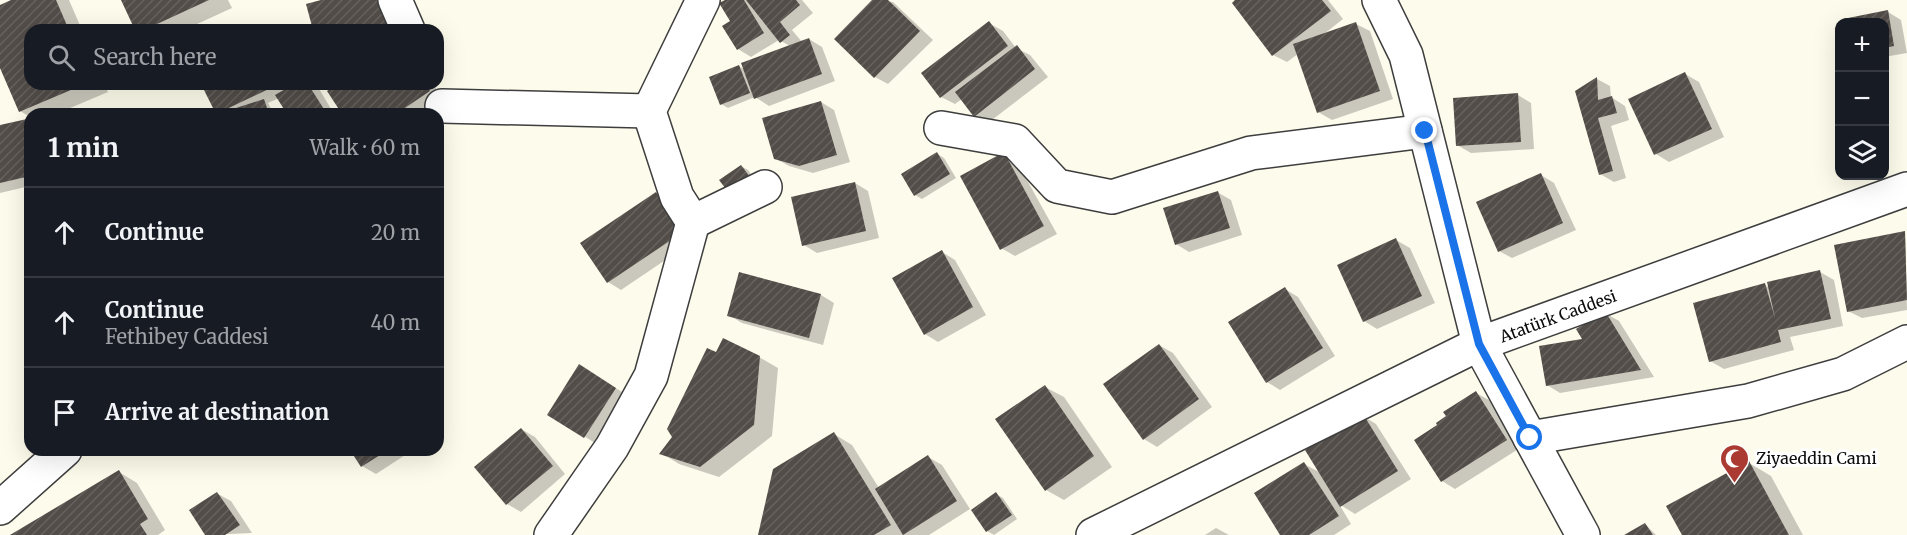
<!DOCTYPE html>
<meta charset="utf-8">
<style>
:root{--surface:#171b24;--page:#20242c;--text:#f1f3f6;--muted:#9ea1a6;--line:#363941}
body{margin:0;font-family:Merriweather,serif;background:var(--page);color:var(--text)}
.controls{position:absolute;right:18px;top:18px;display:grid;overflow:hidden;border-radius:12px;box-shadow:0 6px 24px #0002}
.controls button{width:54px;height:54px;display:grid;place-items:center;padding:0;border:0;border-bottom:2px solid var(--line);background:var(--surface);color:var(--text);font:30px sans-serif}
.stop{position:absolute;width:18px;height:18px;margin:-14px;border:4px solid #1a73e8;border-radius:50%;background:#fff}
.stop.end{background:#1a73e8;border-color:#fff;box-shadow:0 2px 6px #0008}
.list{margin:0;padding:0;list-style:none}
h2{display:flex;justify-content:space-between;align-items:center;height:78px;margin:0;padding:0 24px;font-size:26px}
h2 small{font-size:20px;font-weight:400;color:var(--muted)}
.list li{display:grid;grid-template-columns:39px 1fr auto;gap:18px;align-items:center;box-sizing:border-box;height:90px;padding:0 24px;border-top:2px solid var(--line)}
.list b{display:block;font-size:22px;white-space:nowrap}
.list p{margin:0;font-size:20px;white-space:nowrap;color:var(--muted)}
.list em{font-size:20px;font-style:normal;color:var(--muted)}
.icon{flex:none;width:33px;height:33px;fill:none;stroke:currentColor;stroke-width:2;stroke-linecap:round;stroke-linejoin:round}
.map{position:relative;flex:none;width:1907px;height:535px;overflow:hidden}
.search{position:absolute;background:var(--surface);box-shadow:0 6px 24px #0002;left:24px;top:24px;width:420px;height:66px;display:flex;align-items:center;gap:15px;box-sizing:border-box;padding:0 21px;border-radius:18px;color:var(--muted);font-size:22px}
.panel{position:absolute;background:var(--surface);box-shadow:0 6px 24px #0002;left:24px;top:108px;width:420px;height:348px;border-radius:18px}
.map>svg:first-child{display:block}
</style>
<div class="map">
<svg width="1907" height="535" viewBox="0 0 1907 535">
<defs>
<pattern id="building-hatch" width="6" height="6" patternUnits="userSpaceOnUse" patternTransform="scale(1.5)"><rect width="6" height="6" fill="#524d48"/><path d="M-1 1l2-2M0 6l6-6M5 7l2-2" fill="none" stroke="#66625e"/></pattern>
</defs>
<rect width="100%" height="100%" fill="#fdfbeb"/>
<!-- shadow -->
<g fill="#0003">
<polygon points="15,0 69,0 82,30 30,30 30,84 104,84 108,92 56,114 30,114 30,117 20,111 0,64 0,6"/>
<polygon points="123,0 228,0 232,8 184,30 137,30"/>
<polygon points="728,0 802,0 813,13 792,30 802,42 809,39 822,47 835,81 769,106 755,97 728,108 721,104 739,66 745,70 790,46 779,40 751,57 738,49"/>
<polygon points="874,0 893,2 933,40 888,84 875,77"/>
<polygon points="1238,0 1328,0 1343,19 1324,34 1356,24 1370,31 1393,99 1332,120 1318,112 1298,54 1287,62 1273,55"/>
<polygon points="1888,12 1901,20 1907,53 1884,57 1884,22 1846,22 1845,20"/>
<polygon points="989,23 1003,31 1016,48 1030,55 1048,77 988,123 975,116 962,99 955,104 941,97"/>
<polygon points="1685,74 1699,82 1724,137 1669,162 1656,154"/>
<polygon points="1597,79 1610,86 1611,97 1625,106 1629,120 1611,126 1626,178 1614,182 1600,174 1577,91"/>
<polygon points="203,84 280,84 284,92 297,84 312,84 318,87 334,114 288,114 279,98 268,103 274,114 218,114"/>
<polygon points="341,84 433,84 443,99 420,114 344,114"/>
<polygon points="1518,95 1531,103 1534,149 1471,153 1457,145"/>
<polygon points="821,102 834,110 850,162 813,173 789,166 775,158"/>
<polygon points="111,109 120,114 92,114"/>
<polygon points="26,120 30,122 30,186 0,193 0,126"/>
<polygon points="937,154 944,158 956,178 922,199 915,195"/>
<polygon points="1004,154 1017,162 1057,234 1015,256 1001,248"/>
<polygon points="741,166 748,170 759,185 740,199"/>
<polygon points="1541,175 1554,183 1576,230 1512,258 1499,251"/>
<polygon points="855,183 868,191 879,238 817,253 804,245"/>
<polygon points="1217,192 1231,200 1242,235 1189,252 1176,244"/>
<polygon points="656,194 669,201 695,240 621,290 608,282"/>
<polygon points="1905,233 1907,310 1862,318 1848,311"/>
<polygon points="1396,240 1410,248 1435,303 1377,329 1364,321"/>
<polygon points="942,252 955,260 986,315 938,342 925,334"/>
<polygon points="1820,272 1834,280 1843,326 1790,337 1794,350 1724,369 1710,361 1765,285 1770,288"/>
<polygon points="740,274 821,295 834,303 823,345 742,323 729,315"/>
<polygon points="1285,289 1298,297 1335,356 1280,390 1267,382"/>
<polygon points="1605,313 1619,321 1654,377 1560,393 1547,385"/>
<polygon points="1159,345 1173,353 1212,407 1157,447 1144,439"/>
<polygon points="717,354 759,357 778,368 772,436 719,477 679,464 661,453 674,437"/>
<polygon points="592,374 629,396 598,445 549,414"/>
<polygon points="1045,387 1064,397 1112,467 1064,500 1046,490"/>
<polygon points="1476,393 1489,400 1520,448 1455,489 1442,481 1439,425"/>
<polygon points="1363,416 1376,424 1411,479 1355,514 1339,504 1351,524 1334,535 1282,535 1304,464 1321,473"/>
<polygon points="521,429 535,437 565,474 521,512 507,504"/>
<polygon points="834,434 852,445 879,488 928,457 942,465 970,509 929,535 759,535 775,470"/>
<polygon points="352,450 409,450 410,452 376,474 362,466"/>
<polygon points="1749,463 1771,476 1803,535 1684,535"/>
<polygon points="119,472 137,483 165,530 158,535 13,535"/>
<polygon points="218,494 231,501 252,533 207,535"/>
<polygon points="996,494 1003,498 1017,519 994,535 987,531"/>
<polygon points="1645,524 1656,535 1628,535"/>
<polygon points="1216,528 1229,535 1205,535"/>
</g>
<!-- building -->
<g fill="url(#building-hatch)">
<polygon points="11,0 56,0 69,30 30,30 30,84 85,84 19,112 0,68 0,5"/>
<polygon points="121,0 209,0 144,30 135,30"/>
<polygon points="321,0 381,0 389,30 313,30 306,4"/>
<polygon points="725,0 744,0 764,33 737,50 722,26 730,21 719,3"/>
<polygon points="746,0 796,0 800,5 780,22 790,35 780,43"/>
<polygon points="872,0 888,0 920,31 874,78 834,39"/>
<polygon points="1235,0 1322,0 1331,11 1272,56 1232,3"/>
<polygon points="1888,10 1894,46 1884,48 1884,22 1844,22 1843,19"/>
<polygon points="989,21 1008,46 940,98 921,73"/>
<polygon points="1356,22 1380,91 1317,113 1293,44"/>
<polygon points="809,38 822,74 754,99 741,63"/>
<polygon points="1017,45 1035,69 974,117 955,92"/>
<polygon points="739,65 750,93 720,105 709,77"/>
<polygon points="1685,72 1712,129 1654,155 1628,99"/>
<polygon points="1597,77 1598,100 1612,96 1617,113 1598,118 1613,171 1599,175 1575,91"/>
<polygon points="201,84 271,84 273,87 216,114"/>
<polygon points="294,84 308,84 327,114 287,114 275,95"/>
<polygon points="338,84 426,84 430,91 396,114 342,114 327,91"/>
<polygon points="1518,93 1521,142 1456,146 1453,98"/>
<polygon points="264,99 269,114 232,114 230,110"/>
<polygon points="821,101 837,155 799,166 774,159 762,118"/>
<polygon points="27,119 30,134 30,176 0,183 0,125"/>
<polygon points="937,152 950,174 914,196 901,174"/>
<polygon points="1004,152 1044,226 1000,250 960,176"/>
<polygon points="741,165 753,181 732,197 719,180"/>
<polygon points="1541,173 1563,223 1498,252 1476,202"/>
<polygon points="855,182 866,231 802,246 791,197"/>
<polygon points="1218,191 1230,228 1175,245 1163,208"/>
<polygon points="656,192 683,232 607,283 580,243"/>
<polygon points="1905,231 1907,300 1847,312 1834,245"/>
<polygon points="1396,238 1422,296 1363,322 1337,265"/>
<polygon points="942,250 973,307 924,335 892,278"/>
<polygon points="1820,270 1831,319 1778,330 1781,342 1709,362 1693,303 1765,283 1775,318 1767,282"/>
<polygon points="739,272 821,294 809,338 727,316"/>
<polygon points="1285,287 1323,348 1266,383 1228,322"/>
<polygon points="1605,311 1641,370 1546,386 1539,346 1582,339 1576,329"/>
<polygon points="723,338 760,356 754,425 700,467 659,454 672,437 667,429 707,348 716,352"/>
<polygon points="1159,344 1199,399 1143,440 1103,384"/>
<polygon points="579,364 616,388 584,438 547,415"/>
<polygon points="1045,385 1094,456 1045,491 995,419"/>
<polygon points="1476,391 1507,440 1441,482 1414,440 1437,425 1436,423 1446,416 1443,412"/>
<polygon points="1363,414 1398,471 1340,507 1305,450"/>
<polygon points="521,428 553,466 506,505 474,467"/>
<polygon points="834,432 891,525 874,535 758,535 773,469"/>
<polygon points="350,450 388,450 361,467"/>
<polygon points="928,455 957,501 903,535 875,489"/>
<polygon points="1749,461 1789,535 1682,535 1666,506"/>
<polygon points="1304,462 1339,516 1309,535 1280,535 1254,493"/>
<polygon points="119,470 148,519 140,524 147,535 10,535"/>
<polygon points="217,492 240,525 225,535 205,535 189,510"/>
<polygon points="996,492 1012,515 986,532 971,510"/>
<polygon points="1645,523 1653,535 1624,535"/>
</g>
<g fill="none" stroke-linecap="round" stroke-linejoin="round">
<defs>
<g id="minor">
<polyline points="395,0 408,30"/>
<polyline points="442,106 649,111"/>
<polyline points="941,128 1015,141 1057,186 1112,197 1251,153 1425,131"/>
<polyline points="693,222 765,187"/>
<polyline points="1530,438 1748,401 1843,374 1907,342"/>
<polyline points="0,508 65,450"/>
<polyline points="551,535 612,447 651,376 693,222 677,197 649,111 703,0"/>
</g>
<g id="tertiary">
<polyline points="1379,0 1406,55 1479,344 1583,535"/>
<polyline points="1093,535 1479,344 1907,189"/>
</g>
</defs>
<!-- minor casing -->
<use href="#minor" stroke="#3e3e3e" stroke-width="36"/>
<!-- tertiary casing -->
<use href="#tertiary" stroke="#3e3e3e" stroke-width="36"/>
<!-- minor -->
<use href="#minor" stroke="#fff" stroke-width="33"/>
<!-- tertiary -->
<use href="#tertiary" stroke="#fff" stroke-width="33"/>
</g>
<g fill="none" stroke-linecap="round" stroke-linejoin="round">
<!-- route -->
<polyline stroke="#1a73e8" stroke-width="8" points="1425,131 1479,344 1530,438"/>
</g>
<!-- icons -->
<defs>
<symbol id="mosque-pin" viewBox="-11 -11 22 30"><path d="M0 17L-7.5 6A9.5 9.5 0 1 1 7.5 6Z" fill="#ab3b32" stroke="#fff"/><path d="M3.5-4.9A6 6 0 1 0 3.5 4.9A5 5 0 1 1 3.5-4.9Z" fill="#fff"/></symbol>
</defs>
<g fill-rule="evenodd">
<use href="#mosque-pin" x="1718" y="442" width="33" height="45"/>
</g>
<g text-anchor="middle" dominant-baseline="central" stroke-width="6" stroke-linejoin="round" paint-order="stroke">
<!-- street labels -->
<g font-size="16" fill="#0b0b0b" stroke="#fff">
<text transform="translate(1558 316) rotate(-20)">Atatürk Caddesi</text>
</g>
<!-- poi labels -->
<g font-size="16" fill="#0b0b0b" stroke="#fff" text-anchor="start">
<text x="1756" y="458">Ziyaeddin Cami</text>
</g>
</g>
</svg>
<div class="controls">
<button>+</button>
<button>−</button>
<button><svg class="icon" aria-label="layers" viewBox="0 0 24 24"><path d="M12 4l9 5-9 5-9-5zM3 14l9 5 9-5"/></svg></button>
</div>
<div class="stop" style="left:1530px;top:438px"></div>
<div class="stop end" style="left:1425px;top:131px"></div>
<div class="search"><svg class="icon" aria-label="search" viewBox="0 0 24 24"><circle cx="10" cy="10" r="6"/><path d="M15 15l6 6"/></svg>Search here</div>
<section class="panel">
<h2>1 min<small>Walk · 60 m</small></h2>
<ul class="list">
<li><svg class="icon" aria-label="ahead" viewBox="0 0 24 24"><path d="M12 20V5M6 11l6-6 6 6"/></svg><div><b>Continue</b></div><em>20 m</em></li>
<li><svg class="icon" aria-label="ahead" viewBox="0 0 24 24"><path d="M12 20V5M6 11l6-6 6 6"/></svg><div><b>Continue</b><p>Fethibey Caddesi</p></div><em>40 m</em></li>
<li><svg class="icon" aria-label="arrive" viewBox="0 0 24 24"><path d="M6 21V4h12l-3 4 3 4H6"/></svg><div><b>Arrive at destination</b></div></li>
</ul>
</section>
</div>
